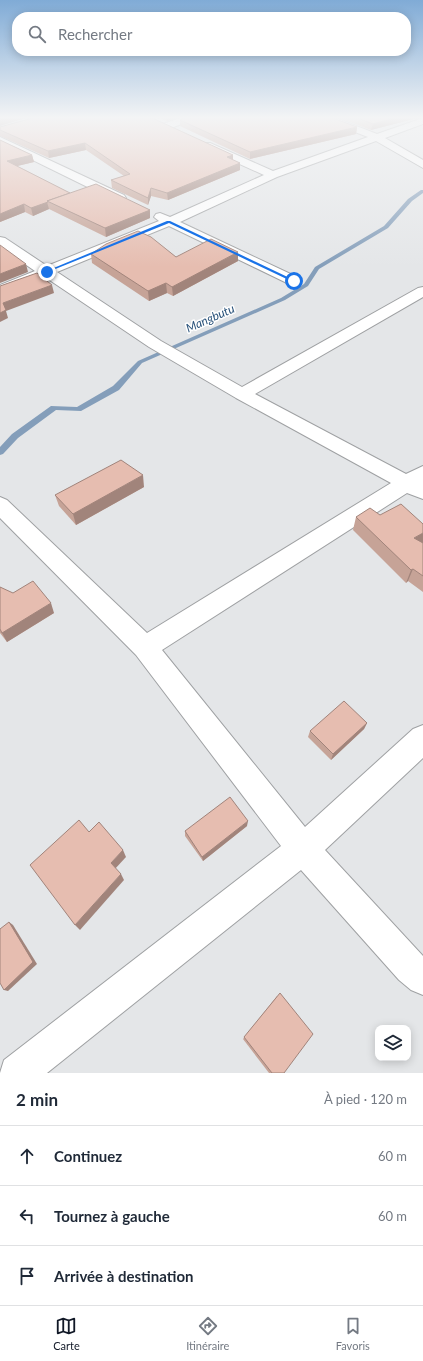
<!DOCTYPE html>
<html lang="fr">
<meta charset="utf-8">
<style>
:root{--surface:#fff;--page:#f2f2f3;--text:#1f2937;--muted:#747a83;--line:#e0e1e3;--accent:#111827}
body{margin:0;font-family:Lato,sans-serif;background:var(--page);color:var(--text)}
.controls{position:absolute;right:12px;bottom:12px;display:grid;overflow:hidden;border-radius:8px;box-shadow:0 2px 10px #0003}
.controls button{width:36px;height:36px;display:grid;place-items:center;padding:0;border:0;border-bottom:1px solid var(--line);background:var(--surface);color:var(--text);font:20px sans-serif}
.stop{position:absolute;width:12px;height:12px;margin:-9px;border:3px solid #1a73e8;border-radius:50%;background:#fff}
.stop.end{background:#1a73e8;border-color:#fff;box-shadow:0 1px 4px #0008}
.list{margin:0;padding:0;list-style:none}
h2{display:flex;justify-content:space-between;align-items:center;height:52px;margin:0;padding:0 16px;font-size:17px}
h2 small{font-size:13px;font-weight:400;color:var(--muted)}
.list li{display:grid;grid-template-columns:26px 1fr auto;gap:12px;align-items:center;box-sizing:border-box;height:60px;padding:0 16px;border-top:1px solid var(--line)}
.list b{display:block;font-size:15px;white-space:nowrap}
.list em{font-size:13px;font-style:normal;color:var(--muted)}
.icon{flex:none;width:22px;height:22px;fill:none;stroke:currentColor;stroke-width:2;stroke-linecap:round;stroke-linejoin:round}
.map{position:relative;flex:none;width:423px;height:1073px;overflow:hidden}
.search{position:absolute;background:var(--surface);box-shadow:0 2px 10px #0003;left:12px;right:12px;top:12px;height:44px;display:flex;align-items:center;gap:10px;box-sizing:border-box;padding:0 14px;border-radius:16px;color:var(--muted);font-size:15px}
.sheet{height:232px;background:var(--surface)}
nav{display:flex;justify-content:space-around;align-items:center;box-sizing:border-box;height:56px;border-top:1px solid var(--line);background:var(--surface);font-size:11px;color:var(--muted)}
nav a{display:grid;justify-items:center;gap:2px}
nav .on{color:var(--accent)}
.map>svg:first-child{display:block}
</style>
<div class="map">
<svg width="423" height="1073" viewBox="0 0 423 1073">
<rect width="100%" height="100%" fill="#e4e6e8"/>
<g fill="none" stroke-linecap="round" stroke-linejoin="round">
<!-- stream -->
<polygon fill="#849eba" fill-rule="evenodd" points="421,190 423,190 423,193 412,201 388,228 319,269 308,286 285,300 142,363 119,390 81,411 56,410 18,438 3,454 0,455 0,447 12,434 51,406 77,407 113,386 138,361 281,298 304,284 315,267 384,226 408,199"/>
<defs>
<g id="minor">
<polygon points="183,117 197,117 195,119 171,128 163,128 162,126 163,124"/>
<polygon points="319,117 333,117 377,134 423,118 423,124 385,138 423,160 423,168 376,141 277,177 180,222 299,278 301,281 299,284 294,285 289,284 169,226 57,272 161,341 242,387 418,288 423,287 423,297 255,394 406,474 423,466 423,499 407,493 162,650 305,827 413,729 423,725 423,758 325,850 423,956 423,995 411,990 399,980 301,870 47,1073 0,1073 4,1060 281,846 136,655 0,518 0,497 7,500 147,633 391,483 236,398 149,347 45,277 0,294 0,285 35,271 0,247 0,237 5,238 47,266 159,221 154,217 156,214 160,213 170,217 264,175 202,147 201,145 202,143 210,143 273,171 368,137 321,119"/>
<polygon points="0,137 124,195 126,198 124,201 116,201 0,144"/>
</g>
</defs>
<!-- minor casing -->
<use href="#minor" stroke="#9fa1a3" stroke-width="2"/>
<!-- minor -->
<use href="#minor" fill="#fff" fill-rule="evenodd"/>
</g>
<!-- wall -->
<g fill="#c6a397">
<polygon points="158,117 179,117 167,121"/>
<polygon points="337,117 421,117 371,130"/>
<polygon points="180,120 357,127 356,134 250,159 180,126"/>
<polygon points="0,127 233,160 240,170 168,200 151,196 148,205 112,188 111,180 124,176 86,150 49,158 0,136"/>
<polygon points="0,140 32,155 34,162 17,166 70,194 150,210 150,218 106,237 49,209 33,216 25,212 0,222"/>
<polygon points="91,254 176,257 238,261 173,296 167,293 149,301 92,263"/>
<polygon points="144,487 76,525 59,506 55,495"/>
<polygon points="356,517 423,543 423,592 408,581 406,583 353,530"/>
<polygon points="0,587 54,613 7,642 0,633"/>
<polygon points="367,723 364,729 331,760 308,737 310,731"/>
<polygon points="247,826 203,861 185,836 185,831"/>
<polygon points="277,996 284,1073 269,1073 243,1039"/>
</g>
<!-- shaded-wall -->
<g fill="#a1847b">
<polygon points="6,117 29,117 0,126 0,119"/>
<polygon points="167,117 179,117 167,121"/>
<polygon points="398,117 421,117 371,130 373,124"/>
<polygon points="357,127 356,134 250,159 250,152"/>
<polygon points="85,143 86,150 49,158 48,151"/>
<polygon points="32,155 34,162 9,168 7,161"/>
<polygon points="233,155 233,162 227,157"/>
<polygon points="240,163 240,170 168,200 167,193"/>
<polygon points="151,188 151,196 148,205 148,198"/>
<polygon points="47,202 49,209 33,216 31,208"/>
<polygon points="24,204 25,212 0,222 0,214"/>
<polygon points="150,210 150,218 106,237 105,228"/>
<polygon points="238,252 238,261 173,296 172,287"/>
<polygon points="26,264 28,272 0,283 0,274"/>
<polygon points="166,283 167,293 149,301 148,291"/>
<polygon points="52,285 54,293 6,311 8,318 0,322 0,313 3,303"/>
<polygon points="143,475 144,487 76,525 73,514"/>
<polygon points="423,533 423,543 409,550 414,538"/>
<polygon points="413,569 408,581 406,583 411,570"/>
<polygon points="51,603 54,613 7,642 2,633"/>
<polygon points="367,723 364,729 331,760 333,754"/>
<polygon points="248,821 247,826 203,861 202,857"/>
<polygon points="123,850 126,857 114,870 111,863"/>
<polygon points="121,874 124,880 80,930 75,925"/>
<polygon points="9,922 13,925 37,964 8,991 4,990"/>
</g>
<!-- building -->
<g fill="#e6bdb0" stroke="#a1847b">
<polygon points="36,117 150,117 233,155 227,157 240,163 167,193 151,188 148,198 111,180 130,174 85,143 48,151 0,130 0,127"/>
<polygon points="187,117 330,117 357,127 250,152 180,120"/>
<polygon points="355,117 398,117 373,124"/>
<polygon points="0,140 32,155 7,161 70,193 47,201 48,202 31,208 24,204 0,214"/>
<polygon points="96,184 150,210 105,228 47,201"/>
<polygon points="138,231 151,237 176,257 211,239 238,252 172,287 166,283 148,291 91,254 106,244"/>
<polygon points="0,245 26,264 0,274"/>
<polygon points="37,273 52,285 3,303 6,310 0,313 0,286"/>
<polygon points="121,460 143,475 73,514 55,495"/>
<polygon points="401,504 423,524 423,533 414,538 423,543 423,576 413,569 411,570 356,517 370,508 380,515"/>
<polygon points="33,581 51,603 2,633 0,629 0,587 13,593"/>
<polygon points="344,701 367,723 333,754 310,731"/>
<polygon points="230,797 248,821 202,857 185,831"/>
<polygon points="79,820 89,832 99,822 123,850 111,863 121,874 75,925 30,865"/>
<polygon points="9,922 33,962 4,990 0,983 0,929"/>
<polygon points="280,993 313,1034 284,1073 272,1073 244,1037"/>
</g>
<!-- sky -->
<linearGradient id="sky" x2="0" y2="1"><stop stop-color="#80abd6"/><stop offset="0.44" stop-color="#f3f4f5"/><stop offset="1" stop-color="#f3f4f5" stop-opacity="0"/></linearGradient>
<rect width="423" height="267" fill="url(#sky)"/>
<!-- route -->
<polygon fill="#1a73e8" points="167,221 170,221 296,281 293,282 169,223 48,272 44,272"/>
<g text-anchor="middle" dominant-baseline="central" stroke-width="3" stroke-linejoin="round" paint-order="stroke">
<!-- far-water labels -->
<g font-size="12" font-style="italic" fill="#29527a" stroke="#fff">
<text transform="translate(210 318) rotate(-24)">Mangbutu</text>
</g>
</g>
</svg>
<div class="controls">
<button><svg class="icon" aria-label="layers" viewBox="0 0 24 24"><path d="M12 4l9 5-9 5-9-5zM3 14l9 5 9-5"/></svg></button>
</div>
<div class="stop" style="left:294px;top:281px"></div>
<div class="stop end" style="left:47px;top:272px"></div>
<div class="search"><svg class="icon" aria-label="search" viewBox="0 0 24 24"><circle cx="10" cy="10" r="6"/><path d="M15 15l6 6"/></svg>Rechercher</div>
</div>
<section class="sheet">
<h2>2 min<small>À pied · 120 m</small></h2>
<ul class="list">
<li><svg class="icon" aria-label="ahead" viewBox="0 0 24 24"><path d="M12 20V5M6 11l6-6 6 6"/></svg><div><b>Continuez</b></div><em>60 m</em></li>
<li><svg class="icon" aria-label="left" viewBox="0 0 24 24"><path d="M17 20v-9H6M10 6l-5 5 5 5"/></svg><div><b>Tournez à gauche</b></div><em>60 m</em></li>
<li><svg class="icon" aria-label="arrive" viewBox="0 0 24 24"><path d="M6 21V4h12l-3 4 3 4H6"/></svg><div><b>Arrivée à destination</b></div></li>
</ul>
</section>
<nav>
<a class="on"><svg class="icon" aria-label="map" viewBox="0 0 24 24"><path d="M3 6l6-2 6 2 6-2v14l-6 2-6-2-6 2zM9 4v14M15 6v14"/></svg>Carte</a>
<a><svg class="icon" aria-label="directions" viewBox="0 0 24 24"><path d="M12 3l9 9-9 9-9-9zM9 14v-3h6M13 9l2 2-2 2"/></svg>Itinéraire</a>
<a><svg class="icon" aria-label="saved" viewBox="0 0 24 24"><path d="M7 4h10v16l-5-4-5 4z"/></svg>Favoris</a>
</nav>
